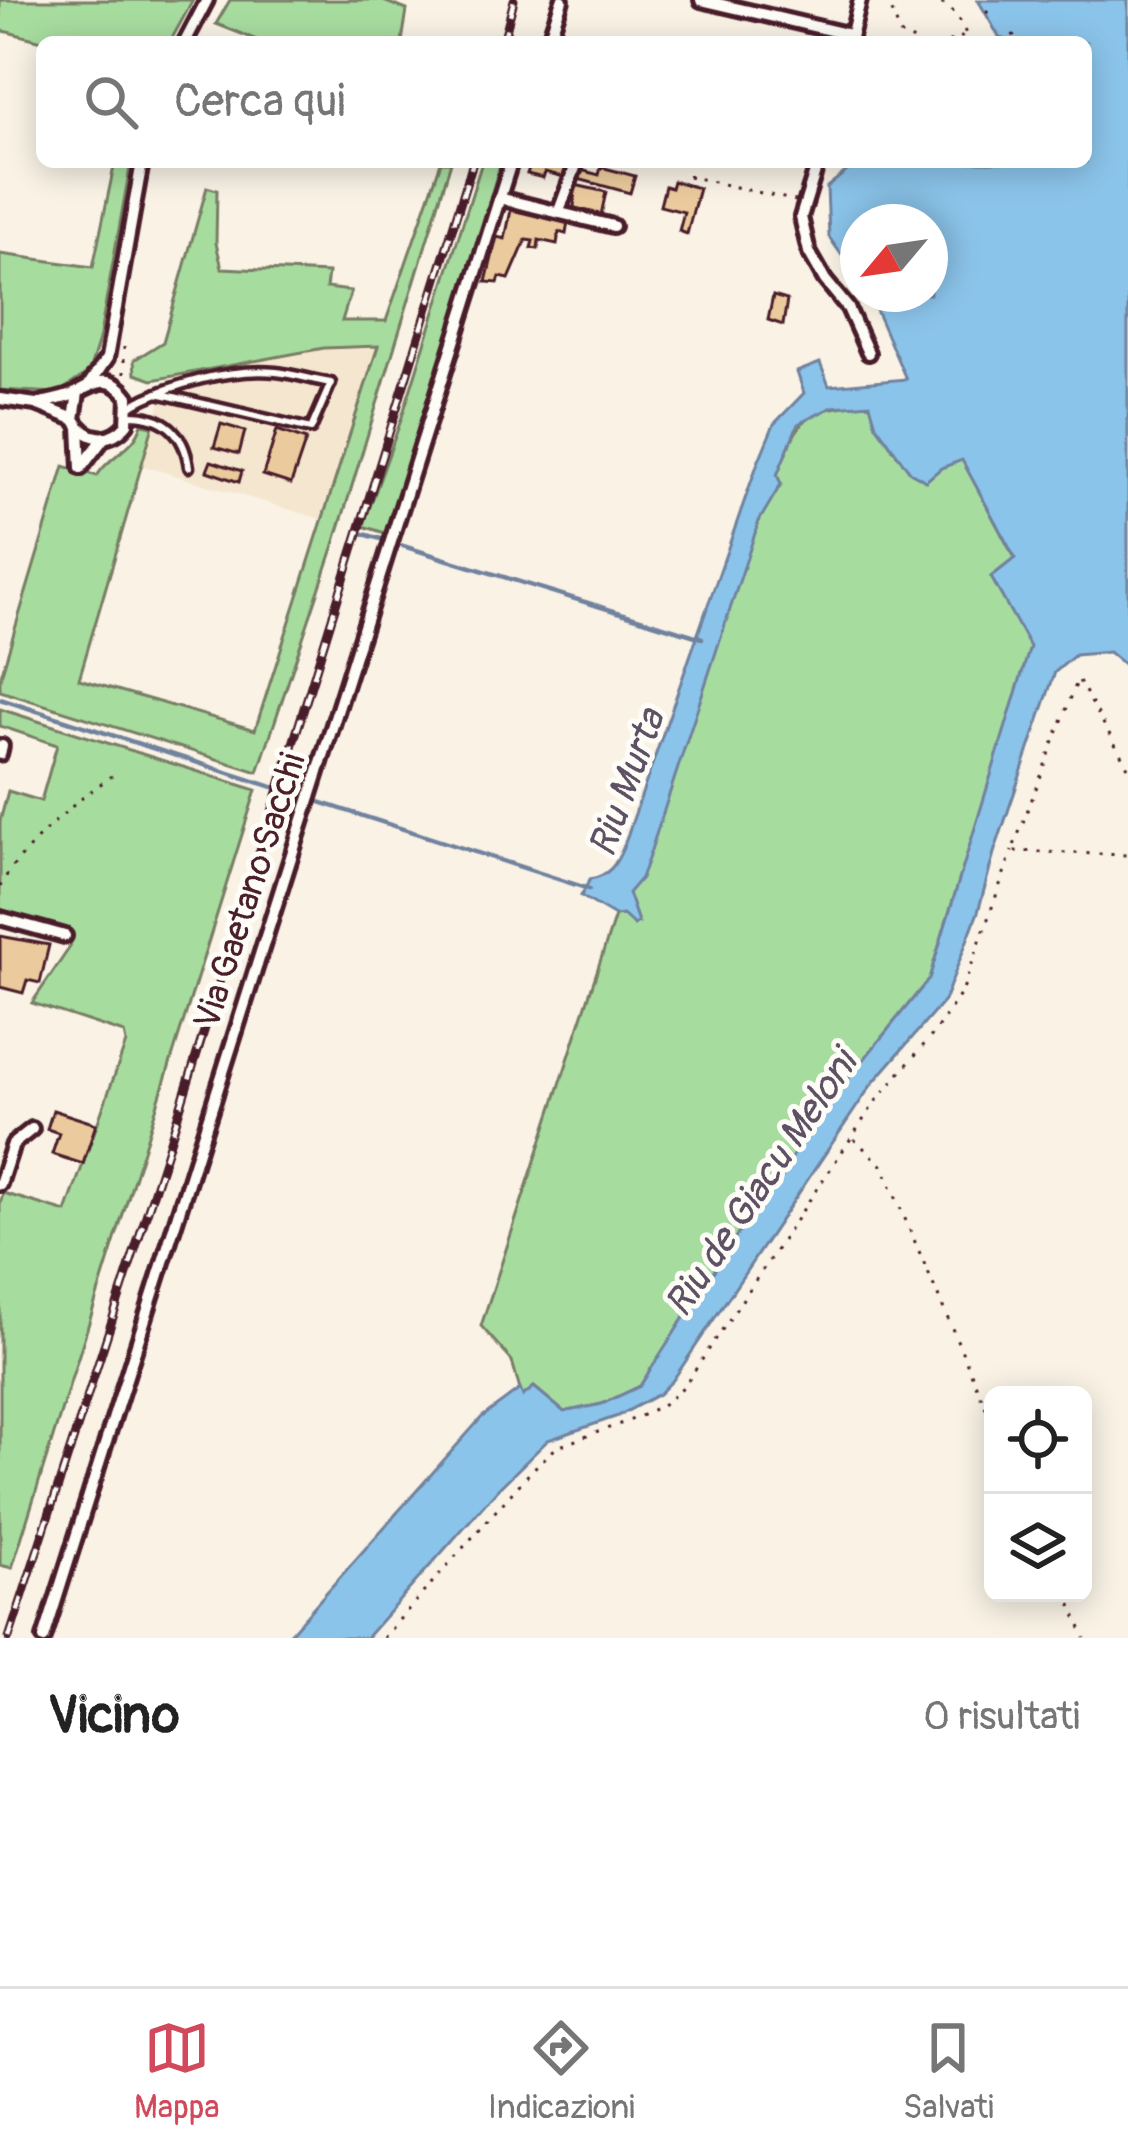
<!DOCTYPE html>
<html lang="it">
<style>
:root{--surface:#fff;--page:#f6f6f6;--text:#222;--muted:#767676;--line:#e0e0e0;--accent:#d1495b}
body{margin:0;font-family:Pangolin,sans-serif;background:var(--page);color:var(--text)}
.controls{position:absolute;right:36px;bottom:36px;display:grid;overflow:hidden;border-radius:18px;box-shadow:0 6px 30px #0003}
.controls button{width:108px;height:108px;display:grid;place-items:center;padding:0;border:0;border-bottom:3px solid var(--line);background:var(--surface);color:var(--text);font:60px sans-serif}
.compass{position:absolute;left:840px;top:204px;width:108px;height:108px;border-radius:50%;background:var(--surface);box-shadow:0 6px 30px #0003;rotate:241deg}
.list{margin:0;padding:0;list-style:none}
h2{display:flex;justify-content:space-between;align-items:center;height:156px;margin:0;padding:0 48px;font-size:51px}
h2 small{font-size:39px;font-weight:400;color:var(--muted)}
.icon{flex:none;width:66px;height:66px;fill:none;stroke:currentColor;stroke-width:2;stroke-linecap:round;stroke-linejoin:round}
.map{position:relative;flex:none;width:1128px;height:1638px;overflow:hidden}
.search{position:absolute;background:var(--surface);box-shadow:0 6px 30px #0003;left:36px;right:36px;top:36px;height:132px;display:flex;align-items:center;gap:30px;box-sizing:border-box;padding:0 42px;border-radius:18px;color:var(--muted);font-size:45px}
.sheet{height:348px;background:var(--surface)}
nav{display:flex;justify-content:space-around;align-items:center;box-sizing:border-box;height:168px;border-top:3px solid var(--line);background:var(--surface);font-size:33px;color:var(--muted)}
nav a{display:grid;justify-items:center;gap:6px}
nav .on{color:var(--accent)}
.map>svg:first-child{display:block}
</style>
<div class="map">
<svg width="1128" height="1638" viewBox="0 0 1128 1638">
<rect width="100%" height="100%" fill="#f9f2e5"/>
<filter id="ink" filterUnits="userSpaceOnUse"><feTurbulence type="fractalNoise" baseFrequency=".00833" numOctaves="2"/><feDisplacementMap in="SourceGraphic" scale="24" xChannelSelector="R" yChannelSelector="G"/><feConvolveMatrix kernelMatrix="1 2 1 2 8 2 1 2 1" color-interpolation-filters="sRGB"/></filter>
<g filter="url(#ink)">
<!-- built -->
<polygon fill="#f5e6cf" points="378,345 321,519 141,465 168,378 324,348"/>
<!-- green -->
<g fill="#a7dc9f" stroke="#787e65" stroke-width="3">
<polygon points="0,0 193,0 170,42 46,42 0,30"/>
<polygon points="230,0 381,0 407,10 402,42 262,42 216,24"/>
<polygon points="115,162 131,162 99,340 89,372 58,393 0,390 0,254 93,267"/>
<path d="M441,162H451L333,548L258,772L0,691V679L64,466L97,476C110,454 134,450 142,424L153,426L79,679L255,730L378,346L324,348L152,380L135,374L134,360L163,342L207,187L217,190L216,243L222,268L328,273L326,288L351,291L342,321H386Z"/>
<polygon points="482,162 501,162 388,534 363,526 401,420"/>
<path d="M870,404C884,434 894,461 925,481L941,467L962,459L1015,559L991,577L1031,647L929,979L802,1136L785,1173L737,1235L640,1386L602,1404L564,1412L534,1387L522,1397L512,1361L481,1326L615,916L623,915L638,922L628,894L759,520L781,484L777,475C801,415 803,408 870,404Z"/>
<polygon points="0,709 256,790 12,1568 0,1565 0,1204 3,1193 66,1212 126,1043 124,1033 32,1003 70,947 73,933 0,909 0,821 8,791 41,801 57,745 0,726"/>
</g>
<!-- water -->
<path fill="#8bc4ea" stroke="#71829e" stroke-width="3" d="M978,0H1128V668L1109,652L1075,655L1055,672L994,853L978,912L944,1001L872,1084L673,1380L659,1394L618,1416L548,1440L498,1489L366,1638H286L482,1417L520,1389L523,1396L534,1387L564,1412L602,1404L640,1386L737,1235L785,1173L802,1136L929,979L1030,647L991,577L1015,558L962,460L941,468L926,481L910,472L876,425L870,404L832,407L798,424L777,475L781,484L759,521L648,859L641,878L628,893L638,922L634,925L623,915L615,916L581,896L590,879C609,876 616,864 623,848L757,465L774,424L804,393L797,372L820,363L829,386L906,379L869,294H930V222H858V278L829,237L827,187L858,162H1086V42H1002Z"/>
<g fill="none" stroke-linecap="round" stroke-linejoin="round">
<!-- stream -->
<g stroke="#71829e" stroke-width="4.5">
<polyline points="364,534 381,539"/>
<polyline points="403,546 702,638"/>
<polyline points="0,699 589,889"/>
</g>
</g>
<!-- building -->
<g fill="#ebcb9d" stroke="#4a1f2b" stroke-width="3">
<polygon points="531,162 568,162 564,177 545,172 543,178 527,174"/>
<polygon points="601,167 635,176 630,193 578,179 581,170 599,175"/>
<polygon points="673,181 699,188 687,234 679,231 684,212 660,206 665,186 671,188"/>
<polygon points="575,185 606,192 601,215 574,209"/>
<polygon points="511,210 568,221 566,234 559,232 557,244 539,240 538,249 531,248 533,241 526,240 509,279 500,277 498,283 486,282 497,237 505,239"/>
<polygon points="773,296 787,300 783,325 768,320"/>
<polygon points="221,424 245,431 239,454 214,447"/>
<polygon points="277,430 306,440 291,484 263,475"/>
<polygon points="211,461 242,471 239,482 207,471"/>
<polygon points="0,936 49,945 40,983 27,980 23,993 0,987"/>
<polygon points="53,1110 96,1124 83,1164 52,1154 59,1133 47,1129"/>
</g>
<g fill="none" stroke-linecap="round" stroke-linejoin="round">
<defs>
<g id="lane">
<path d="M130,406C170,384 230,368 276,372C294,374 313,380 331,383L311,429L157,393"/>
<path d="M130,415C164,415 184,432 189,467"/>
</g>
<g id="street">
<polyline points="701,0 851,35"/>
<polyline points="851,38 860,0"/>
<polyline points="185,42 207,0"/>
<polyline points="548,42 562,0"/>
<polyline points="818,162 801,217 809,252 825,280 848,308 868,353"/>
<polyline points="499,198 613,226"/>
<polyline points="559,211 577,162"/>
<polyline points="90,383 107,358 142,162"/>
<polyline points="0,399 36,404 74,419"/>
<path d="M36,404C48,401 65,399 76,393C96,382 110,373 128,397L127,424C110,444 87,441 74,419L78,393"/>
<polyline points="79,427 81,468"/>
<polyline points="81,468 104,438"/>
<polyline points="0,754 2,746"/>
<polyline points="0,918 65,936"/>
<polyline points="0,1184 13,1144 32,1129"/>
<polyline points="44,1638 511,162"/>
</g>
</defs>
<!-- lane casing -->
<use href="#lane" stroke="#4a1f2b" stroke-width="15"/>
<!-- street casing -->
<use href="#street" stroke="#4a1f2b" stroke-width="20"/>
<!-- path -->
<g stroke="#4a1f2b" stroke-width="3" stroke-dasharray="3 9" stroke-linecap="butt">
<polyline points="888,0 900,34 916,42"/>
<path d="M930,0C953,4 963,21 968,42"/>
<polyline points="986,13 993,7"/>
<polyline points="1001,40 1016,34"/>
<polyline points="949,42 964,36"/>
<polyline points="688,176 796,201"/>
<polyline points="124,374 124,342"/>
<polyline points="1128,767 1078,679 1012,851 1128,855"/>
<path d="M0,887C16,853 86,790 119,772"/>
<polyline points="854,1139 882,1165 993,1424"/>
<polyline points="1066,1593 1085,1638"/>
<polyline points="383,1638 533,1469 557,1447 639,1417 667,1402 685,1385 876,1101 934,1033 962,992 1012,851"/>
</g>
<!-- lane -->
<use href="#lane" stroke="#fdfcf7" stroke-width="6"/>
<!-- street -->
<use href="#street" stroke="#fdfcf7" stroke-width="10"/>
<defs>
<g id="rail">
<polyline points="503,42 514,0"/>
<polyline points="9,1638 166,1154 473,162"/>
</g>
</defs>
<!-- rail casing -->
<use href="#rail" stroke="#4a1f2b" stroke-width="9"/>
<!-- rail -->
<use href="#rail" stroke="#fdfcf7" stroke-width="4.5" stroke-dasharray="14" stroke-linecap="butt"/>
</g>
</g>
<g text-anchor="middle" dominant-baseline="central" stroke-width="10" stroke-linejoin="round" paint-order="stroke">
<!-- street labels -->
<g font-size="36" fill="#4a1f2b" stroke="#fdfcf7">
<text transform="translate(250 891) rotate(-72)">Via Gaetano Sacchi</text>
</g>
<!-- water labels -->
<g font-size="39" font-style="italic" fill="#5e5164" stroke="#fdfcf7">
<text transform="translate(627 783) rotate(-70)">Riu Murta</text>
<text transform="translate(761 1184) rotate(-56)">Riu de Giacu Meloni</text>
</g>
</g>
</svg>
<div class="controls">
<button><svg class="icon" aria-label="locate" viewBox="0 0 24 24"><circle cx="12" cy="12" r="6"/><path d="M12 2v4M12 18v4M2 12h4M18 12h4"/></svg></button>
<button><svg class="icon" aria-label="layers" viewBox="0 0 24 24"><path d="M12 4l9 5-9 5-9-5zM3 14l9 5 9-5"/></svg></button>
</div>
<svg class="compass" viewBox="-18 -18 36 36"><path d="M0-13l5 13h-10z" fill="#e53935"/><path d="M0 13l5-13h-10z" fill="#767676"/></svg>
<div class="search"><svg class="icon" aria-label="search" viewBox="0 0 24 24"><circle cx="10" cy="10" r="6"/><path d="M15 15l6 6"/></svg>Cerca qui</div>
</div>
<section class="sheet">
<h2>Vicino<small>0 risultati</small></h2>
<ul class="list">
</ul>
</section>
<nav>
<a class="on"><svg class="icon" aria-label="map" viewBox="0 0 24 24"><path d="M3 6l6-2 6 2 6-2v14l-6 2-6-2-6 2zM9 4v14M15 6v14"/></svg>Mappa</a>
<a><svg class="icon" aria-label="directions" viewBox="0 0 24 24"><path d="M12 3l9 9-9 9-9-9zM9 14v-3h6M13 9l2 2-2 2"/></svg>Indicazioni</a>
<a><svg class="icon" aria-label="saved" viewBox="0 0 24 24"><path d="M7 4h10v16l-5-4-5 4z"/></svg>Salvati</a>
</nav>
